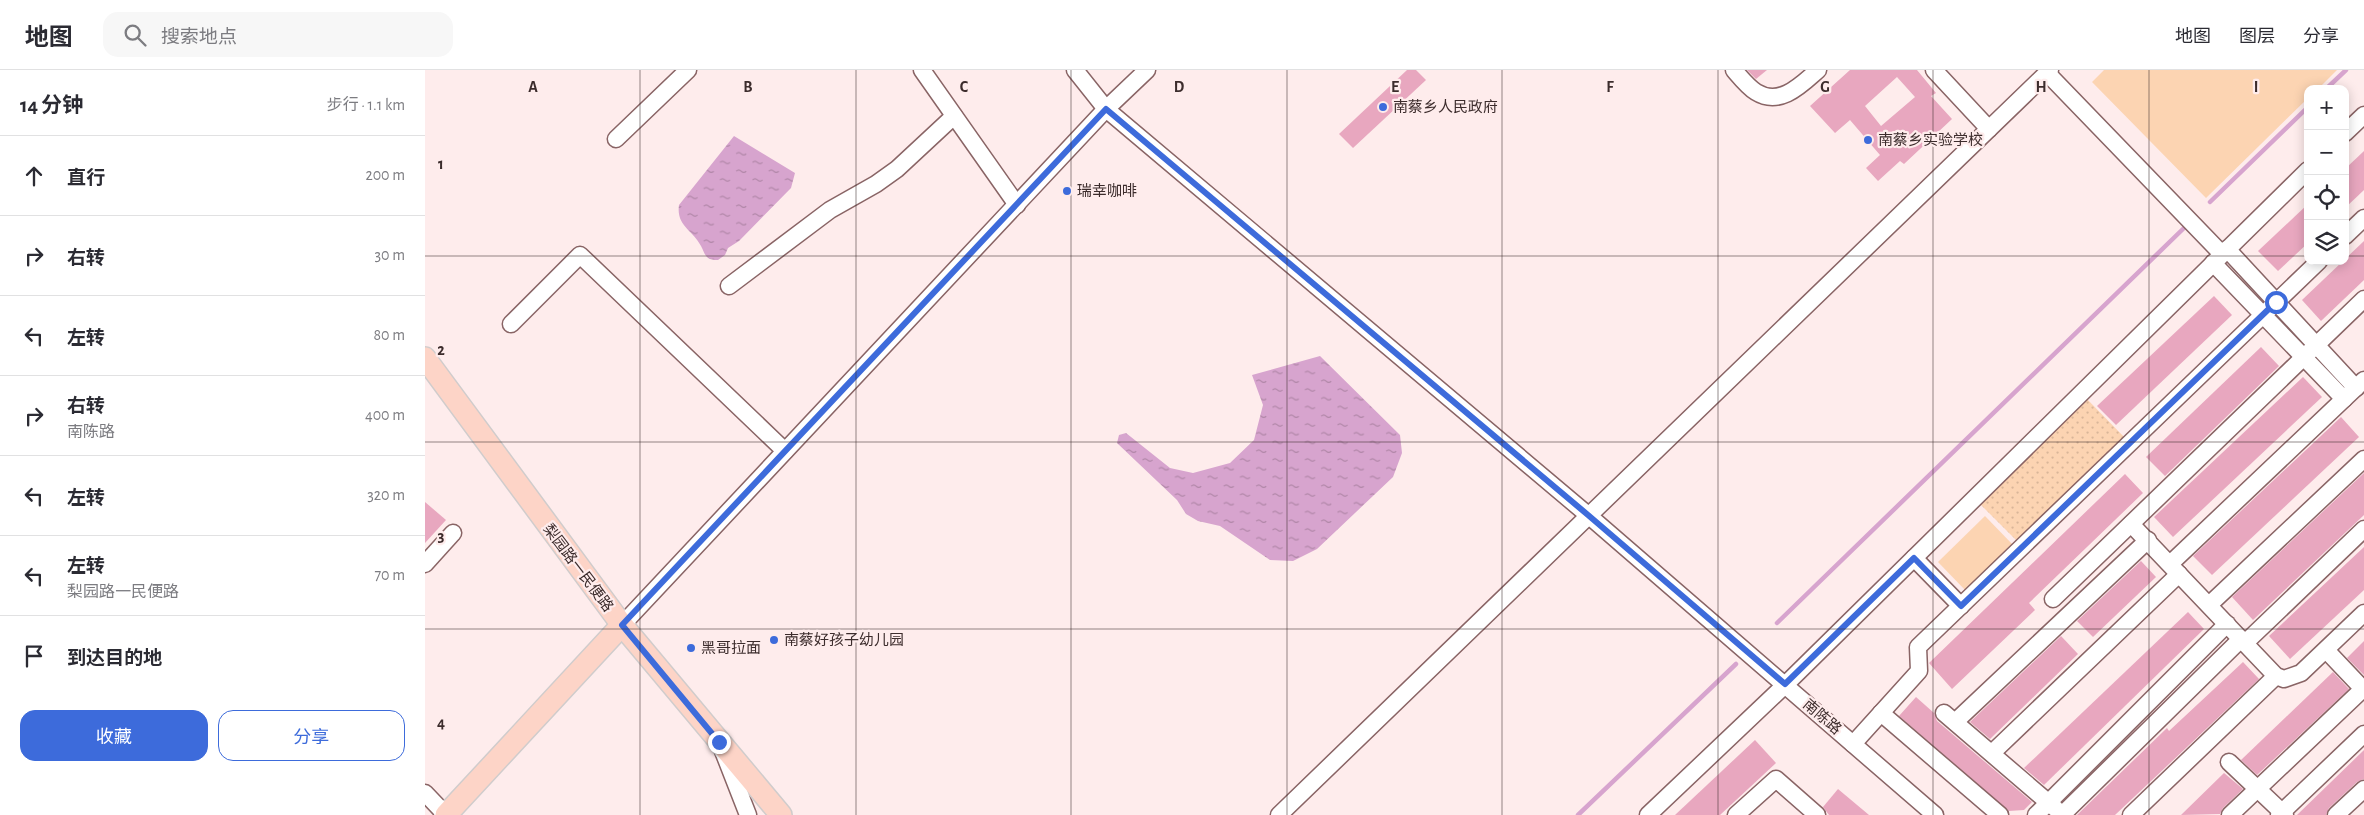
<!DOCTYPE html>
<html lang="zh">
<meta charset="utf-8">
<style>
:root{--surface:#fff;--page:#f7f7f7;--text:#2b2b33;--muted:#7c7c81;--line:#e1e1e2;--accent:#3d6bdb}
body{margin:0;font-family:"Alegreya Sans","Noto Sans SC",sans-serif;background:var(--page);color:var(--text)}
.controls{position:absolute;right:15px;top:15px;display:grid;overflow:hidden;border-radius:10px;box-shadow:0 2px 12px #0003}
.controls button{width:45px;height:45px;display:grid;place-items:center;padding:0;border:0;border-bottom:1px solid var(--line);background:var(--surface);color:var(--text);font:25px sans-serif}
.stop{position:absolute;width:15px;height:15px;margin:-11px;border:4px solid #3d6bdb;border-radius:50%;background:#fff}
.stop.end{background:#3d6bdb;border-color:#fff;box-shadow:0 1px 5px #0008}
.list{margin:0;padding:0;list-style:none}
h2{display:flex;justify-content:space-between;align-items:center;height:65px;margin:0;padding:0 20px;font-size:21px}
h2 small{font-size:16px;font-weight:400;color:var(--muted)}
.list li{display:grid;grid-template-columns:32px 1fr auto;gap:15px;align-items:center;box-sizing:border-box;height:80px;padding:0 20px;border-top:1px solid var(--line)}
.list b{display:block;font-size:19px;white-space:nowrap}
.list p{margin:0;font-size:16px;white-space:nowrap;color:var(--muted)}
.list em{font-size:16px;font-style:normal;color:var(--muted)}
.actions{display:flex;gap:10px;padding:15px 20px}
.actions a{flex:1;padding:11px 0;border:1px solid var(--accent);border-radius:15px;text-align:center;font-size:18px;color:var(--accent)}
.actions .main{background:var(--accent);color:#fff}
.icon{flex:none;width:28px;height:28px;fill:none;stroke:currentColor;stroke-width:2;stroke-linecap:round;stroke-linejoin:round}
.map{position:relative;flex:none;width:1939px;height:745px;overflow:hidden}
header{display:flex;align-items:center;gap:30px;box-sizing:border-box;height:70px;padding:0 25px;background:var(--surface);border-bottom:1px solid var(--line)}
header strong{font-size:24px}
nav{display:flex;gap:28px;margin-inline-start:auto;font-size:18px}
.search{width:350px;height:45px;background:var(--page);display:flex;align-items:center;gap:12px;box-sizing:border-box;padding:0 18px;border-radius:15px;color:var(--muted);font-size:19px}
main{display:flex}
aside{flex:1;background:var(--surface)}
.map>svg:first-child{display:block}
</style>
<header>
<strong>地图</strong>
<div class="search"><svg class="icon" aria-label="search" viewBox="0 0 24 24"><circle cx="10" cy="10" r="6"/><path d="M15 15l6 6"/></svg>搜索地点</div>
<nav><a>地图</a><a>图层</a><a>分享</a></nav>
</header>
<main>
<aside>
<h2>14 分钟<small>步行 · 1.1 km</small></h2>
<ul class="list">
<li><svg class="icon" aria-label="ahead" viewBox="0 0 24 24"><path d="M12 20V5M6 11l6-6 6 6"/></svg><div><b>直行</b></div><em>200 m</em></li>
<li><svg class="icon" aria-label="right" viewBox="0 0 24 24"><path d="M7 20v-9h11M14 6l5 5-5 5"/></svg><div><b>右转</b></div><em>30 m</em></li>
<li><svg class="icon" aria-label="left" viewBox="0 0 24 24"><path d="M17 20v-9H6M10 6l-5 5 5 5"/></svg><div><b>左转</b></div><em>80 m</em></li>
<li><svg class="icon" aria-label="right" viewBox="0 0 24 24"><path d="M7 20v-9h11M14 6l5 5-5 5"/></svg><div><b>右转</b><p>南陈路</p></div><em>400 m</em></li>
<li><svg class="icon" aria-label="left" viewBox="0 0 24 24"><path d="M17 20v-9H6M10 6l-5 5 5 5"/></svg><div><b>左转</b></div><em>320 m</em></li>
<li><svg class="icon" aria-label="left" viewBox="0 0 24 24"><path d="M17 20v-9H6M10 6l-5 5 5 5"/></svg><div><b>左转</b><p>梨园路一民便路</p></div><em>70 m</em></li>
<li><svg class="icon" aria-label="arrive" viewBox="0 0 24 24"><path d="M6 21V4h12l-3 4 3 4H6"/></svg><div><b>到达目的地</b></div></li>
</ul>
<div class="actions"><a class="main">收藏</a><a>分享</a></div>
</aside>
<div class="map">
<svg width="1939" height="745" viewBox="0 0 1939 745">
<defs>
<pattern id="grass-dots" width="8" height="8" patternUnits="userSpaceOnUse" patternTransform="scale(1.25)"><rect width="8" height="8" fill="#fcd4b2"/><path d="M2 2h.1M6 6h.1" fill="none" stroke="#d9b699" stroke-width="1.8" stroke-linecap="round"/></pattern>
<pattern id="water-ripples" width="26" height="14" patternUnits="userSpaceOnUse" patternTransform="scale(1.25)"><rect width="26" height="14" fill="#d7a4ce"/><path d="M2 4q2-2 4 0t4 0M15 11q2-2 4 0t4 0" fill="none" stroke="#b086a7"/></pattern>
</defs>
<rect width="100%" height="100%" fill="#feecec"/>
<!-- grass -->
<polygon fill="url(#grass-dots)" points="1660,327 1701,369 1594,473 1552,431"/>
<!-- garden -->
<g fill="#fcd4b2">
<polygon points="1679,0 1912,0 1893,19 1883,19 1883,28 1781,128 1667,12"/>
<polygon points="1560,446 1588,475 1541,521 1513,492"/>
</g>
<!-- water -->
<g fill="url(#water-ripples)">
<path d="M309,66L370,103L366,118L314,171L303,178L300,185L293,190C291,190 288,190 285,189C279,186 279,181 276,176C268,160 251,156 254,135Z"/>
<polygon points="895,286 975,365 977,383 968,407 892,479 868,491 845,490 795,456 773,451 761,444 752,430 692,373 694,365 701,363 745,398 768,403 805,393 829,370 838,335 827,305"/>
</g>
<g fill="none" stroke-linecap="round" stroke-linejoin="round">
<!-- stream -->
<g stroke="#d7a4ce" stroke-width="4.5">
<polyline points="1901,19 1921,0"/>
<polyline points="1785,132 1883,37"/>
<polyline points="1352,553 1759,158"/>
<polyline points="1153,745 1311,594"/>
</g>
</g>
<!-- building -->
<g fill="#e8a7bf" fill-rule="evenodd">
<polygon points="982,0 991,0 1001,10 928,78 914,64"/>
<polygon points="1322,0 1342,0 1331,9"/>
<path d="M1425,0H1492L1511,23L1506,26L1527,49L1479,94L1475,91L1453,111L1441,98L1455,85L1425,50L1410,63L1385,36ZM1472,7L1490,27L1456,56L1440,36Z"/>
<polygon points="1939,81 1939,120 1920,138 1920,99"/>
<polygon points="1883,134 1883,173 1853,201 1833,181"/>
<polygon points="1939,171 1939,210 1896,251 1877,230"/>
<polygon points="1789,226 1807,245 1691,355 1672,336"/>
<polygon points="1836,277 1854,296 1740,406 1721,387"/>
<polygon points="1878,307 1897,327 1748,467 1729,447"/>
<polygon points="1916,347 1934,367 1787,505 1768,486"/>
<polygon points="1939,403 1939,445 1828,550 1807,527"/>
<polygon points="1700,404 1718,423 1604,533 1610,540 1527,619 1504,593"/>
<polygon points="0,432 21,450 0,473"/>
<polygon points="1939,477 1939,520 1865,589 1844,566"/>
<polygon points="1716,491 1731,507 1668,567 1652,551"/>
<polygon points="1763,542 1779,559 1619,715 1599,698"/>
<polygon points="1636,566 1653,584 1565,669 1545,652"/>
<polygon points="1939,571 1939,605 1922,588"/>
<polygon points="1818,592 1834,609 1690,745 1652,745 1742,658 1744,661"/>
<polygon points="1908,602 1924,619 1832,705 1816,690"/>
<polygon points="1491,627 1509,643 1512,651 1607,732 1599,740 1584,741 1474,646"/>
<polygon points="1330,670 1351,693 1295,745 1250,745"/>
<polygon points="1939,680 1939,709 1932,712 1904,738 1901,745 1872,745"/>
<polygon points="1799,703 1818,719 1798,738 1795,744 1756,745"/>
<polygon points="1413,719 1444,745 1404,745 1398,737"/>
</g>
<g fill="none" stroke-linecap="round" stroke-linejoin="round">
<defs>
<g id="minor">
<polyline points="497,0 592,135"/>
<polyline points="650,0 681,39 1163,445 1510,745"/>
<path d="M1309,0C1315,7 1323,17 1331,22C1355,37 1376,15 1393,0"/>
<polyline points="1509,0 1564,59"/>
<polyline points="1622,3 1797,184"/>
<polyline points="1920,63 1939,45"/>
<polyline points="191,69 263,0"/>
<polyline points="1920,166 1939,148"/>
<polyline points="1802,179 1931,318"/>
<polyline points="1788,193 1919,329"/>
<polyline points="304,216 405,140 451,114 472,99 529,46"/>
<polyline points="86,254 155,185 360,381"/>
<polyline points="1706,454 1851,606 1859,609 1876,603 1939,543"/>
<polyline points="1489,488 1536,536"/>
<polyline points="0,494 28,463"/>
<polyline points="1745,494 1939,310"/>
<polyline points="1628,529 1939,229"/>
<polyline points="1784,535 1939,389"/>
<polyline points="197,555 681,39 722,0"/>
<polyline points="1820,573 1939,459"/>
<polyline points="1901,580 1939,620"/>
<polyline points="1456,643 1575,745"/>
<polyline points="1519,643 1631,739"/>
<polyline points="1530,652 1723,470"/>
<polyline points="1428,674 1494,601 1493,577 1894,191"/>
<polyline points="298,681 323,745"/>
<polyline points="1567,683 1754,504"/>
<polyline points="1804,692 1860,745"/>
<polyline points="0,723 21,745"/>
<polyline points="854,745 1625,0"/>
<polyline points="1223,745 1360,615 1883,100"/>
<polyline points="1311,745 1351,709 1392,745"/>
<polyline points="1611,745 1802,554"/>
<polyline points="1637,745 1816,569"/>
<polyline points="1706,745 1851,606"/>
<polyline points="1805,745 1939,618"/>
<polyline points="1854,745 1939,664"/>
<polyline points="1911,745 1939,719"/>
</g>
<g id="major">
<polyline points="0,288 197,555 356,745"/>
<polyline points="21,745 197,555"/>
</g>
</defs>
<!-- minor casing -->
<use href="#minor" stroke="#896465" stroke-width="19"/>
<!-- major casing -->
<use href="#major" stroke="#d0cccc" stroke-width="24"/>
<!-- minor -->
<use href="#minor" stroke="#fff" stroke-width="16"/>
<!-- major -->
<use href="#major" stroke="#fdd4c7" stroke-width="21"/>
</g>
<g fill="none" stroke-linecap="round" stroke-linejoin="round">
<!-- route -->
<polyline stroke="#3d6bdb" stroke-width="6" points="294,672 197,555 681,39 1163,445 1360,614 1489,488 1536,536 1851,232"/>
</g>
<!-- grid -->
<path fill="none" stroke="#3c2c2c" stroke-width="1" stroke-opacity="0.55" d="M215,0V745M431,0V745M646,0V745M862,0V745M1077,0V745M1293,0V745M1508,0V745M1724,0V745M0,186H1883M1920,186H1939M0,372H1939M0,559H1939"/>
<!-- markers -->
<g fill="#3d6bdb" stroke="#feecec" stroke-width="2">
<circle cx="958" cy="37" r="5"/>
<circle cx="1443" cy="70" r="5"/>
<circle cx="642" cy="121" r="5"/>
<circle cx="349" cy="570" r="5"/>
<circle cx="266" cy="578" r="5"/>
</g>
<g text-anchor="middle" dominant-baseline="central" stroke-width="4.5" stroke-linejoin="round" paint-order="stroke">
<!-- poi labels -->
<g font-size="15" fill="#3c2c2c" stroke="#feecec" text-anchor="start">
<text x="968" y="37">南蔡乡人民政府</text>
<text x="1453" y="70">南蔡乡实验学校</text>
<text x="652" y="121">瑞幸咖啡</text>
<text x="359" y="570">南蔡好孩子幼儿园</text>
<text x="276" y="578">黑哥拉面</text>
</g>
<!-- street labels -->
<g font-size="15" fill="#3c2c2c" stroke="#feecec">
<text transform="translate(153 498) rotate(53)">梨园路一民便路</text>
<text transform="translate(1397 647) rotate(41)">南陈路</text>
</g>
</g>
<g font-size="16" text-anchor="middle" font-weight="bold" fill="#3c2c2c" stroke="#feecec" stroke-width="4.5" stroke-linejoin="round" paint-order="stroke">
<text x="108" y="22">A</text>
<text x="323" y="22">B</text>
<text x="539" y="22">C</text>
<text x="754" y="22">D</text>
<text x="970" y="22">E</text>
<text x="1185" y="22">F</text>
<text x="1400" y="22">G</text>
<text x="1616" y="22">H</text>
<text x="1831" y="22">I</text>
<text x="16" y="99">1</text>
<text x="16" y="285">2</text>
<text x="16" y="471">3</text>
<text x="16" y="658">4</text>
</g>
</svg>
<div class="controls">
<button>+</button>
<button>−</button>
<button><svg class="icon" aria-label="locate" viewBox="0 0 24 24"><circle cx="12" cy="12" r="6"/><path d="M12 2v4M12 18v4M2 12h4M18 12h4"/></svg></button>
<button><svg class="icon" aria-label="layers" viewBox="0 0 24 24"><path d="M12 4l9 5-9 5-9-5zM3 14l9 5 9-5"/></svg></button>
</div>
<div class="stop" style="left:1851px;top:232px"></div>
<div class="stop end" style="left:294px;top:672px"></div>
</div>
</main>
